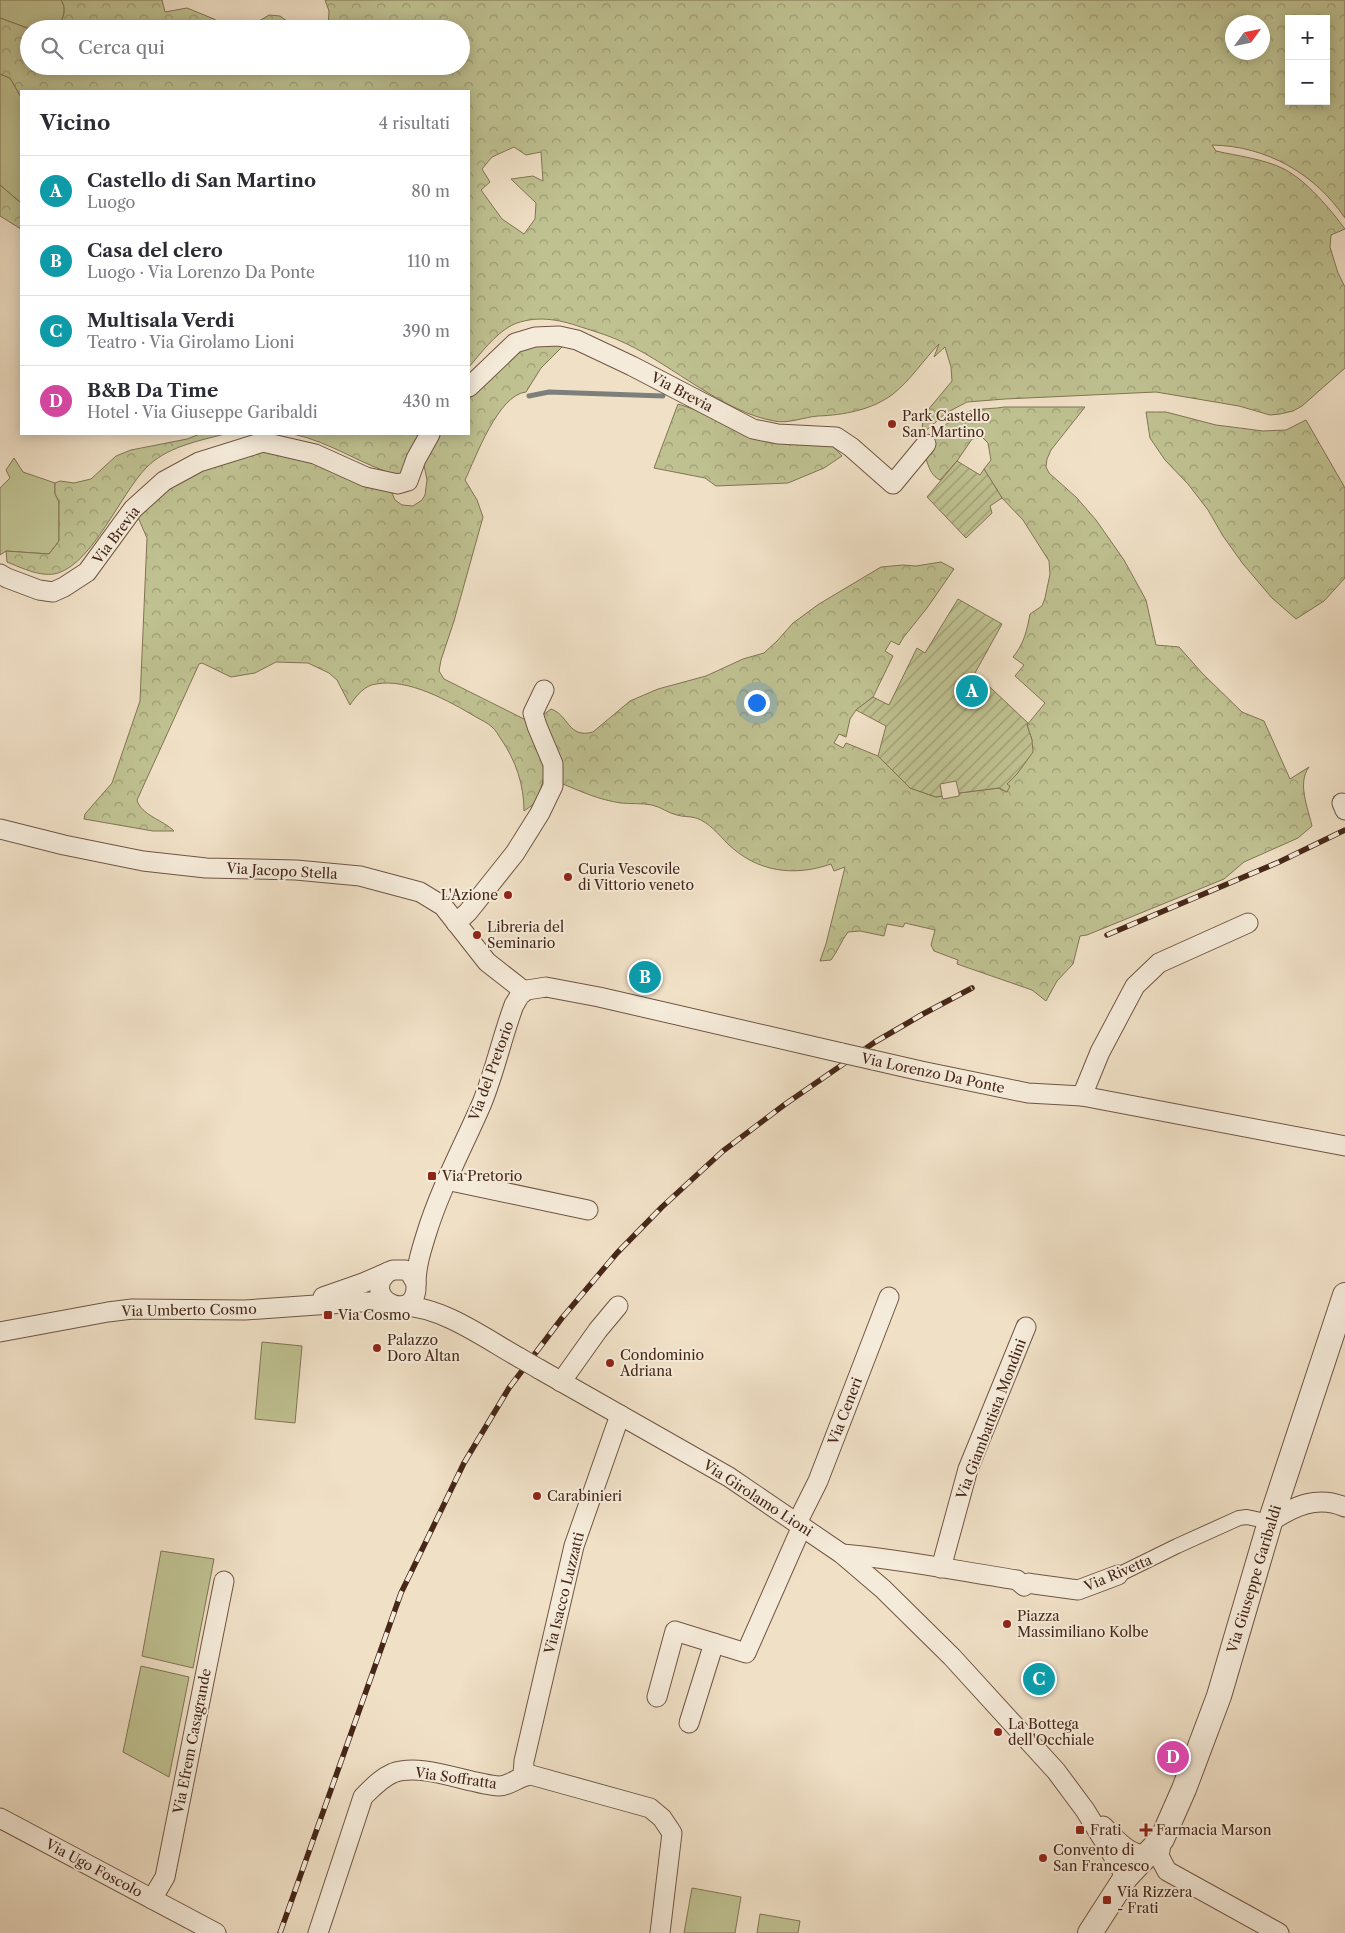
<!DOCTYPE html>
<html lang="it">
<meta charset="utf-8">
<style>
:root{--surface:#fff;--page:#f2f2f3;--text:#2b2b33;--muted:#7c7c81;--line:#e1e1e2;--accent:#1a73e8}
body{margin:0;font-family:"Libre Caslon Text",serif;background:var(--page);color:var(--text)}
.controls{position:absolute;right:15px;top:15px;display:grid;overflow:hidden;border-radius:0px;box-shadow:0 2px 12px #0003}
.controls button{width:45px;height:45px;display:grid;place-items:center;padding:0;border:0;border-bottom:1px solid var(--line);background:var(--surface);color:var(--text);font:25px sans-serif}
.compass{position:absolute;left:1225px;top:15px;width:45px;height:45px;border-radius:50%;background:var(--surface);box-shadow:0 2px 12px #0003;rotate:57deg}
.you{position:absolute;left:756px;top:702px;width:18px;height:18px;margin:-12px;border:4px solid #fff;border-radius:50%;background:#1a73e8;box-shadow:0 0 0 8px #1a73e833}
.badge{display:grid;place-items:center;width:32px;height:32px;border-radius:50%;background:var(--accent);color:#fff;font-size:16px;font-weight:700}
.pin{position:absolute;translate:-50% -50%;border:2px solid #fff;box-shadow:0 1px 5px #0006}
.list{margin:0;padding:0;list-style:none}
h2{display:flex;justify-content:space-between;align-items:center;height:65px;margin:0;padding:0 20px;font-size:21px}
h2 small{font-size:16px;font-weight:400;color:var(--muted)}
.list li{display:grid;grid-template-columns:32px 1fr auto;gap:15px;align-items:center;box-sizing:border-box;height:70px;padding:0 20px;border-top:1px solid var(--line)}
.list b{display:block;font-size:19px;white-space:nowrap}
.list p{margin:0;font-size:16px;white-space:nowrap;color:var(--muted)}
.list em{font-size:16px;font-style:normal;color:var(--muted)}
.icon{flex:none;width:28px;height:28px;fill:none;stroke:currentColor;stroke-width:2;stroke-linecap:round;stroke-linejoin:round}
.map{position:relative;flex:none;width:1345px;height:1933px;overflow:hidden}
.search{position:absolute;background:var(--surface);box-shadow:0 2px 12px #0003;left:20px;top:20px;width:450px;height:55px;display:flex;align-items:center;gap:12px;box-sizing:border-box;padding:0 18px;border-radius:28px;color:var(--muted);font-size:19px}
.panel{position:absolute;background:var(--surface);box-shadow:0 2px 12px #0003;left:20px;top:90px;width:450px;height:345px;border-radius:0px}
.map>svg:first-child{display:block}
</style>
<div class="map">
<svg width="1345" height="1933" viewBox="0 0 1345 1933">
<defs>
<pattern id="forest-crowns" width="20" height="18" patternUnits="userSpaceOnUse" patternTransform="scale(1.25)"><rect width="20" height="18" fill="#bfc191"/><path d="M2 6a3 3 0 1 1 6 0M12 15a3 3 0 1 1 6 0" fill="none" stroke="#9d9d75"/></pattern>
<pattern id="garden-furrows" width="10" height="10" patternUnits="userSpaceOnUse" patternTransform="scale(1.25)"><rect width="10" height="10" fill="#bfc191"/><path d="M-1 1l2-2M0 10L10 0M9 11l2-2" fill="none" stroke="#9d9d75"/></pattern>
</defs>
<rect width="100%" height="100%" fill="#f0e0c6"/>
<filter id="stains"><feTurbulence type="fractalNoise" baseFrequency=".004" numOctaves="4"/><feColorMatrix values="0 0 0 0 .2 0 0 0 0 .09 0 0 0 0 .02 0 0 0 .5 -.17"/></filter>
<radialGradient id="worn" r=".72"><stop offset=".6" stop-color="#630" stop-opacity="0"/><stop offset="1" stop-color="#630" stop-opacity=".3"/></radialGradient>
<!-- grass -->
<g fill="#bfc191" stroke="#827454">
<path d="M0,0H61C68,10 62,19 58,29H30L0,18Z"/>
<polygon points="0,74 10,78 21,97 21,203 0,185"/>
<polygon points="14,458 23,472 55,483 55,493 59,502 59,541 49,554 6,551 0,555 0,488 10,478 6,470"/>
<polygon points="262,1342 302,1346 295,1423 255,1419"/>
<polygon points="161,1551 214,1559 193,1668 142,1656"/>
<polygon points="141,1666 189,1677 169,1777 123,1752"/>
<polygon points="692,1888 741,1897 735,1933 684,1933"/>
<polygon points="760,1914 800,1921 798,1933 757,1933"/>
</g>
<!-- forest -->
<g fill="url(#forest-crowns)" stroke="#827454" fill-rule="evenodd">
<path d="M61,0H162L165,12L187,8L214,19L225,27L248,28L269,15L280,16L298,29H58C62,19 68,10 61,0Z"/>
<path d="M325,0H1345V218C1315,174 1267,146 1212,145L1216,151C1238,156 1264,159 1284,169C1307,181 1330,209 1345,229L1331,235L1330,247L1338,273L1345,287V368L1302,406L1293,411L1280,414L1270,415L1239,406L1156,392L1005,399L967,402L946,413L922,434L923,416L952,381L951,367L945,347L934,357L939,344C924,359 911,380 893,394C872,410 844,415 818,416C804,417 789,424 774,421C724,412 673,366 627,344C613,337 597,332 581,327C558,319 535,315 512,325C495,334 481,353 469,367V91H21V97L10,78L0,74V18L30,29L29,66H461V29H328L329,11ZM1289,19H1326V101H1289ZM1232,22H1262V52H1232ZM514,147L526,155L541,152L543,181L533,176L511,179L536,203L535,219L524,234L502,219L481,190L490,182L482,169L492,157Z"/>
<polygon points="0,185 21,203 21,229 0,216"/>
<path d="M522,344L564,345L541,368L526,392C498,395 476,457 465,480L477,500L483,517L454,621L441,660L439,671L444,679L532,723L544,753L545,774L537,802L524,811C524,785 516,761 501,739C498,735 496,730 492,727C488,723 481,720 476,717C449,701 408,678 376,684C365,685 356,696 350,705L337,680L329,673L308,663L276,662L255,673L231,677L202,663L199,664L137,800C141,815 163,820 174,831H153L84,819L85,814L112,783L140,701L147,538L137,515L181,477L234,458L262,452L278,453L354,475L392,493L395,500L402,505L413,506L422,500L425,495L427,480L424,465L438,434H469V393Z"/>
<polygon points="678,404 762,432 828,441 842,456 824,468 788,483 716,486 705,478 654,468"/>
<path d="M1005,407H1085L1051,450L1047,459L1046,467L1049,473L1076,497L1096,520L1124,560L1146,600L1156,645L1179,647L1202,673L1242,712L1264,721L1290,779L1309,767C1297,783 1308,808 1312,826L1298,838L1244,862L1224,879L1087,935L1080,936L1073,964L1057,981L1046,1001L1032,990L957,964L958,960L934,951L931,945L935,930L905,923L903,927L887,924L884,936L860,931L848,932C841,941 838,951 831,960L820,961L826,944L845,867L834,871L831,864C794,877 757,872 728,844C719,835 709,822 696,818C689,816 683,817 677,815C668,813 661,807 652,805C642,803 631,804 621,803C600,800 582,792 563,784L560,781L543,715L551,709C569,715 568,739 593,732L630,701L658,689L706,676L743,659L764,653L777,641L793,623L819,604L881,567L903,565L916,566L941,562L954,569L927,608L903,638L899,645L891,641L885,651L893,656L873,697L856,710L850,719L846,737L839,734L834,743L843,748L846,743L878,756L910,788L936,797L942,796L943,799L959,796V793L999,788L1003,791L1006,784L1017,774L1032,740L1027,725L1045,703L1015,676L1024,665L1013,657C1024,644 1027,630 1030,614L1042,606L1045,598L1050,574L1049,561L1023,520L1002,498L984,469L991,460L988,443L982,437L972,439L957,461L940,480C932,476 930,470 927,462C918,442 953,416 970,411C981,408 994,409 1005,407Z"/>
<polygon points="1146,412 1166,412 1216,425 1263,431 1286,430 1306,420 1345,488 1345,578 1324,601 1296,619 1272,598 1243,564 1223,536 1208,510 1188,484 1165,460 1150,438"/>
<path d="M200,434H225C198,441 166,447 146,468C120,495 93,562 58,573C42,578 22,568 7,562L6,551L49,554L59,541V502L55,494V483L60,481L74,483L91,479L116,456L131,450L187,439Z"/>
<path d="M293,434H421L400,476C363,466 331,442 293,434Z"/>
</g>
<!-- garden -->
<g fill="url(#garden-furrows)" stroke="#827454">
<polygon points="957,461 980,475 984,469 1002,498 990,506 992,513 966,538 927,497"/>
<polygon points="958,599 1002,624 975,673 1028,723 1027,725 1032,740 1033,752 1017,774 1007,784 1010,786 1007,792 999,788 959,793 956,781 940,784 942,796 936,797 910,788 878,756 886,726 856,710 873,697 889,705 917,648 925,653"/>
</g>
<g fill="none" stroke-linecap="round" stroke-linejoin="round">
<!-- stream -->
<polyline stroke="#7d7f7d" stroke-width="5" points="529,396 549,392 663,396"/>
<defs>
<polyline id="pedestrian" points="1118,1575 1177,1546 1239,1518 1247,1517 1270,1522"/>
<g id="minor">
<polyline points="469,387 515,343 535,337 559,336 577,340 632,366 753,429 778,434 836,437 851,447 893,484 926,444"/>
<polyline points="0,574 7,578 39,590 53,592 64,587 87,572 133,509 164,481 199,462 263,442 315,454 366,477 398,484 408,481 416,459 430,434"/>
<polyline points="1342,803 1345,810"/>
<polyline points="0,829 64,845 143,861 206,868 296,870 360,876 420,892 443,906 487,962 524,991"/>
<polyline points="456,923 468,912 515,853 540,813 553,786 553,764 537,726 533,713 544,690"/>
<polyline points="873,1060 921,1071 1028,1093 1082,1096 1345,1146"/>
<polyline points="1082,1096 1100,1052 1135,986 1159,963 1248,923"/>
<polyline points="446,1180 588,1210"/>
<path d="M388,1272C358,1299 418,1326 416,1284C416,1267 421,1251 426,1235C440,1189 463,1147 482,1103C495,1071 502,1037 514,1005L520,995L527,990L546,987L599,997L842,1053"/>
<polyline points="323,1297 363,1283 393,1270 405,1270 410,1273 416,1283"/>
<path d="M403,1306C443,1307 486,1339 520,1358"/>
<polyline points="0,1332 108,1312 132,1309 245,1310 359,1302 387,1302"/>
<polyline points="539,1369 729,1477 842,1554 883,1589 952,1657 1056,1771 1085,1810 1126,1877"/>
<polyline points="561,1382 598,1330 618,1306"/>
<path d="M1270,1522C1294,1506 1317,1495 1345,1507"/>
<polyline points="797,1523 818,1481 889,1297"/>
<path d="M842,1554C901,1559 958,1571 1017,1580L1024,1586L1029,1583L1034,1584L1078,1590L1118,1575"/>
<polyline points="941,1568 968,1469 1026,1327"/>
<polyline points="657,1697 675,1631 746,1653 802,1526"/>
<polyline points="689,1723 714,1643"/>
<polyline points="523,1775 524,1761 574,1546 620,1415"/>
<polyline points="0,1818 216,1933"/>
<path d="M1103,1826C1116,1839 1128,1855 1147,1855"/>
<polyline points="1162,1839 1159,1856 1167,1871 1279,1933"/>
<polyline points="152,1899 165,1877 224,1581"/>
<path d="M318,1933L363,1797C372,1788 381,1778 393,1773C422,1762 468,1784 499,1786C510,1786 519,1776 531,1775L650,1808L662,1818L672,1833L660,1933"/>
</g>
<polyline id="tertiary" points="1090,1933 1126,1877 1162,1839 1184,1789 1219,1696 1270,1522 1345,1295"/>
</defs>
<!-- pedestrian casing -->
<use href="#pedestrian" stroke="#705544" stroke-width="16"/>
<!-- minor casing -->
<use href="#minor" stroke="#705544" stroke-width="21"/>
<!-- tertiary casing -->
<use href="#tertiary" stroke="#705544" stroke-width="26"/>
<!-- pedestrian -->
<use href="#pedestrian" stroke="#f5ebda" stroke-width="14"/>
<!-- minor -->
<use href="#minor" stroke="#f5ebda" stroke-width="19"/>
<!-- tertiary -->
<use href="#tertiary" stroke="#f5ebda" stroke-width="24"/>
<defs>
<g id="rail">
<polyline points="1107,935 1279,862 1345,830"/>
<polyline points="280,1933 401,1593 464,1463 509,1388 562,1318 617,1253 662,1207 723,1151 784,1105 875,1042 923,1014 972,988"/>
</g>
</defs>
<!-- rail casing -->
<use href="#rail" stroke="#462718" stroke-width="5.5"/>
<!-- rail -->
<use href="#rail" stroke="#f5ebda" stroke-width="4" stroke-dasharray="11" stroke-linecap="butt"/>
<defs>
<g id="minor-bridge">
<polyline points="842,1053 873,1060"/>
<polyline points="520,1358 539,1369"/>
</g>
</defs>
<!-- minor-bridge casing -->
<use href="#minor-bridge" stroke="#705544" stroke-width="21" stroke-linecap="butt"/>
<!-- minor-bridge -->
<use href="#minor-bridge" stroke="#f5ebda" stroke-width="19"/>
</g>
<!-- markers -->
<g fill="#8f2418" stroke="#f5ebda" stroke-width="2">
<circle cx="892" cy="424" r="5"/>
<circle cx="568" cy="877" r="5"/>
<circle cx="508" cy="895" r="5"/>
<circle cx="477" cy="935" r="5"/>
<rect x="427" y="1171" width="10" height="10" rx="2.5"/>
<rect x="323" y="1310" width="10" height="10" rx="2.5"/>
<circle cx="377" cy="1348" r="5"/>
<circle cx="610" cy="1363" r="5"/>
<circle cx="537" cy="1496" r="5"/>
<circle cx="1007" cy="1624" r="5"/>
<circle cx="998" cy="1732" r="5"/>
<rect x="1075" y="1825" width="10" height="10" rx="2.5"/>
<path d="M1143.5 1822.5h5v5h5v5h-5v5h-5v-5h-5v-5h5z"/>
<circle cx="1043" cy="1858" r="5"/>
<rect x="1102" y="1895" width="10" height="10" rx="2.5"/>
</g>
<g text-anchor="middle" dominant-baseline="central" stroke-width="4" stroke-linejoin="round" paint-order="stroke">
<!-- street labels -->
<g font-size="14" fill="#462718" stroke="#f5ebda">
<text transform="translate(682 392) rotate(28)">Via Brevia</text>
<text transform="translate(116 535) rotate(-53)">Via Brevia</text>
<text transform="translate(282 871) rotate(3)">Via Jacopo Stella</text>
<text transform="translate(491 1071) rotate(-70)">Via del Pretorio</text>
<text transform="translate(933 1073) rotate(12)">Via Lorenzo Da Ponte</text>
<text transform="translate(189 1310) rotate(-1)">Via Umberto Cosmo</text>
<text transform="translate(845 1411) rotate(-69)">Via Ceneri</text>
<text transform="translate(991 1419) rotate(-69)">Via Giambattista Mondini</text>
<text transform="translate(758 1498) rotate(33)">Via Girolamo Lioni</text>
<text transform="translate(1118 1573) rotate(-23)">Via Rivetta</text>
<text transform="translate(1254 1579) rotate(-73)">Via Giuseppe Garibaldi</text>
<text transform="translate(564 1593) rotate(-76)">Via Isacco Luzzatti</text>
<text transform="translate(192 1741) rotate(-79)">Via Efrem Casagrande</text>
<text transform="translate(456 1778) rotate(8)">Via Soffratta</text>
<text transform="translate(94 1868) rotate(28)">Via Ugo Foscolo</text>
</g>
<!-- poi labels -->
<g font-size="14" fill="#462718" stroke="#f5ebda" text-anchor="start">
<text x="902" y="416">Park Castello<tspan x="902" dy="16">San Martino</tspan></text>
<text x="578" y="869">Curia Vescovile<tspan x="578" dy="16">di Vittorio veneto</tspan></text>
<text x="498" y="895" text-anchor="end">L'Azione</text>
<text x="487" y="927">Libreria del<tspan x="487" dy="16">Seminario</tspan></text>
<text x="442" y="1176">Via Pretorio</text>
<text x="338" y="1315">Via Cosmo</text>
<text x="387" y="1340">Palazzo<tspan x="387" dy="16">Doro Altan</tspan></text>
<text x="620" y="1355">Condominio<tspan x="620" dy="16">Adriana</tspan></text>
<text x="547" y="1496">Carabinieri</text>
<text x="1017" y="1616">Piazza<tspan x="1017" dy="16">Massimiliano Kolbe</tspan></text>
<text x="1008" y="1724">La Bottega<tspan x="1008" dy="16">dell'Occhiale</tspan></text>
<text x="1090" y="1830">Frati</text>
<text x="1156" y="1830">Farmacia Marson</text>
<text x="1053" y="1850">Convento di<tspan x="1053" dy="16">San Francesco</tspan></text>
<text x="1117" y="1892">Via Rizzera<tspan x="1117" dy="16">- Frati</tspan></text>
</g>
</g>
<rect width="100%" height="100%" filter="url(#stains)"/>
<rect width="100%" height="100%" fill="url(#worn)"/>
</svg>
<div class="controls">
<button>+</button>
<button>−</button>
</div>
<svg class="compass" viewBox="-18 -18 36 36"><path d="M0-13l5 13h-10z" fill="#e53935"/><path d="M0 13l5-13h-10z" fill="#7c7c81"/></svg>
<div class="you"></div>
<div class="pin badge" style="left:972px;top:691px;background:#0f9aa8">A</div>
<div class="pin badge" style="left:645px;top:977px;background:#0f9aa8">B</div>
<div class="pin badge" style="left:1039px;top:1679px;background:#0f9aa8">C</div>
<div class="pin badge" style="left:1173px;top:1757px;background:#d1479c">D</div>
<div class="search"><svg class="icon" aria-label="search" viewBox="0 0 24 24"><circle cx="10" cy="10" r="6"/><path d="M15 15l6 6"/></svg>Cerca qui</div>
<section class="panel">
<h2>Vicino<small>4 risultati</small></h2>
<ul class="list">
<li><span class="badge" style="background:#0f9aa8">A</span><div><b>Castello di San Martino</b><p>Luogo</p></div><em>80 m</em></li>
<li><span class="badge" style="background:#0f9aa8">B</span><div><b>Casa del clero</b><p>Luogo · Via Lorenzo Da Ponte</p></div><em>110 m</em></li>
<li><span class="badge" style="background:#0f9aa8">C</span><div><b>Multisala Verdi</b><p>Teatro · Via Girolamo Lioni</p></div><em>390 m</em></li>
<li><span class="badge" style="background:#d1479c">D</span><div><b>B&amp;B Da Time</b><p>Hotel · Via Giuseppe Garibaldi</p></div><em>430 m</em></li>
</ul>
</section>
</div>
